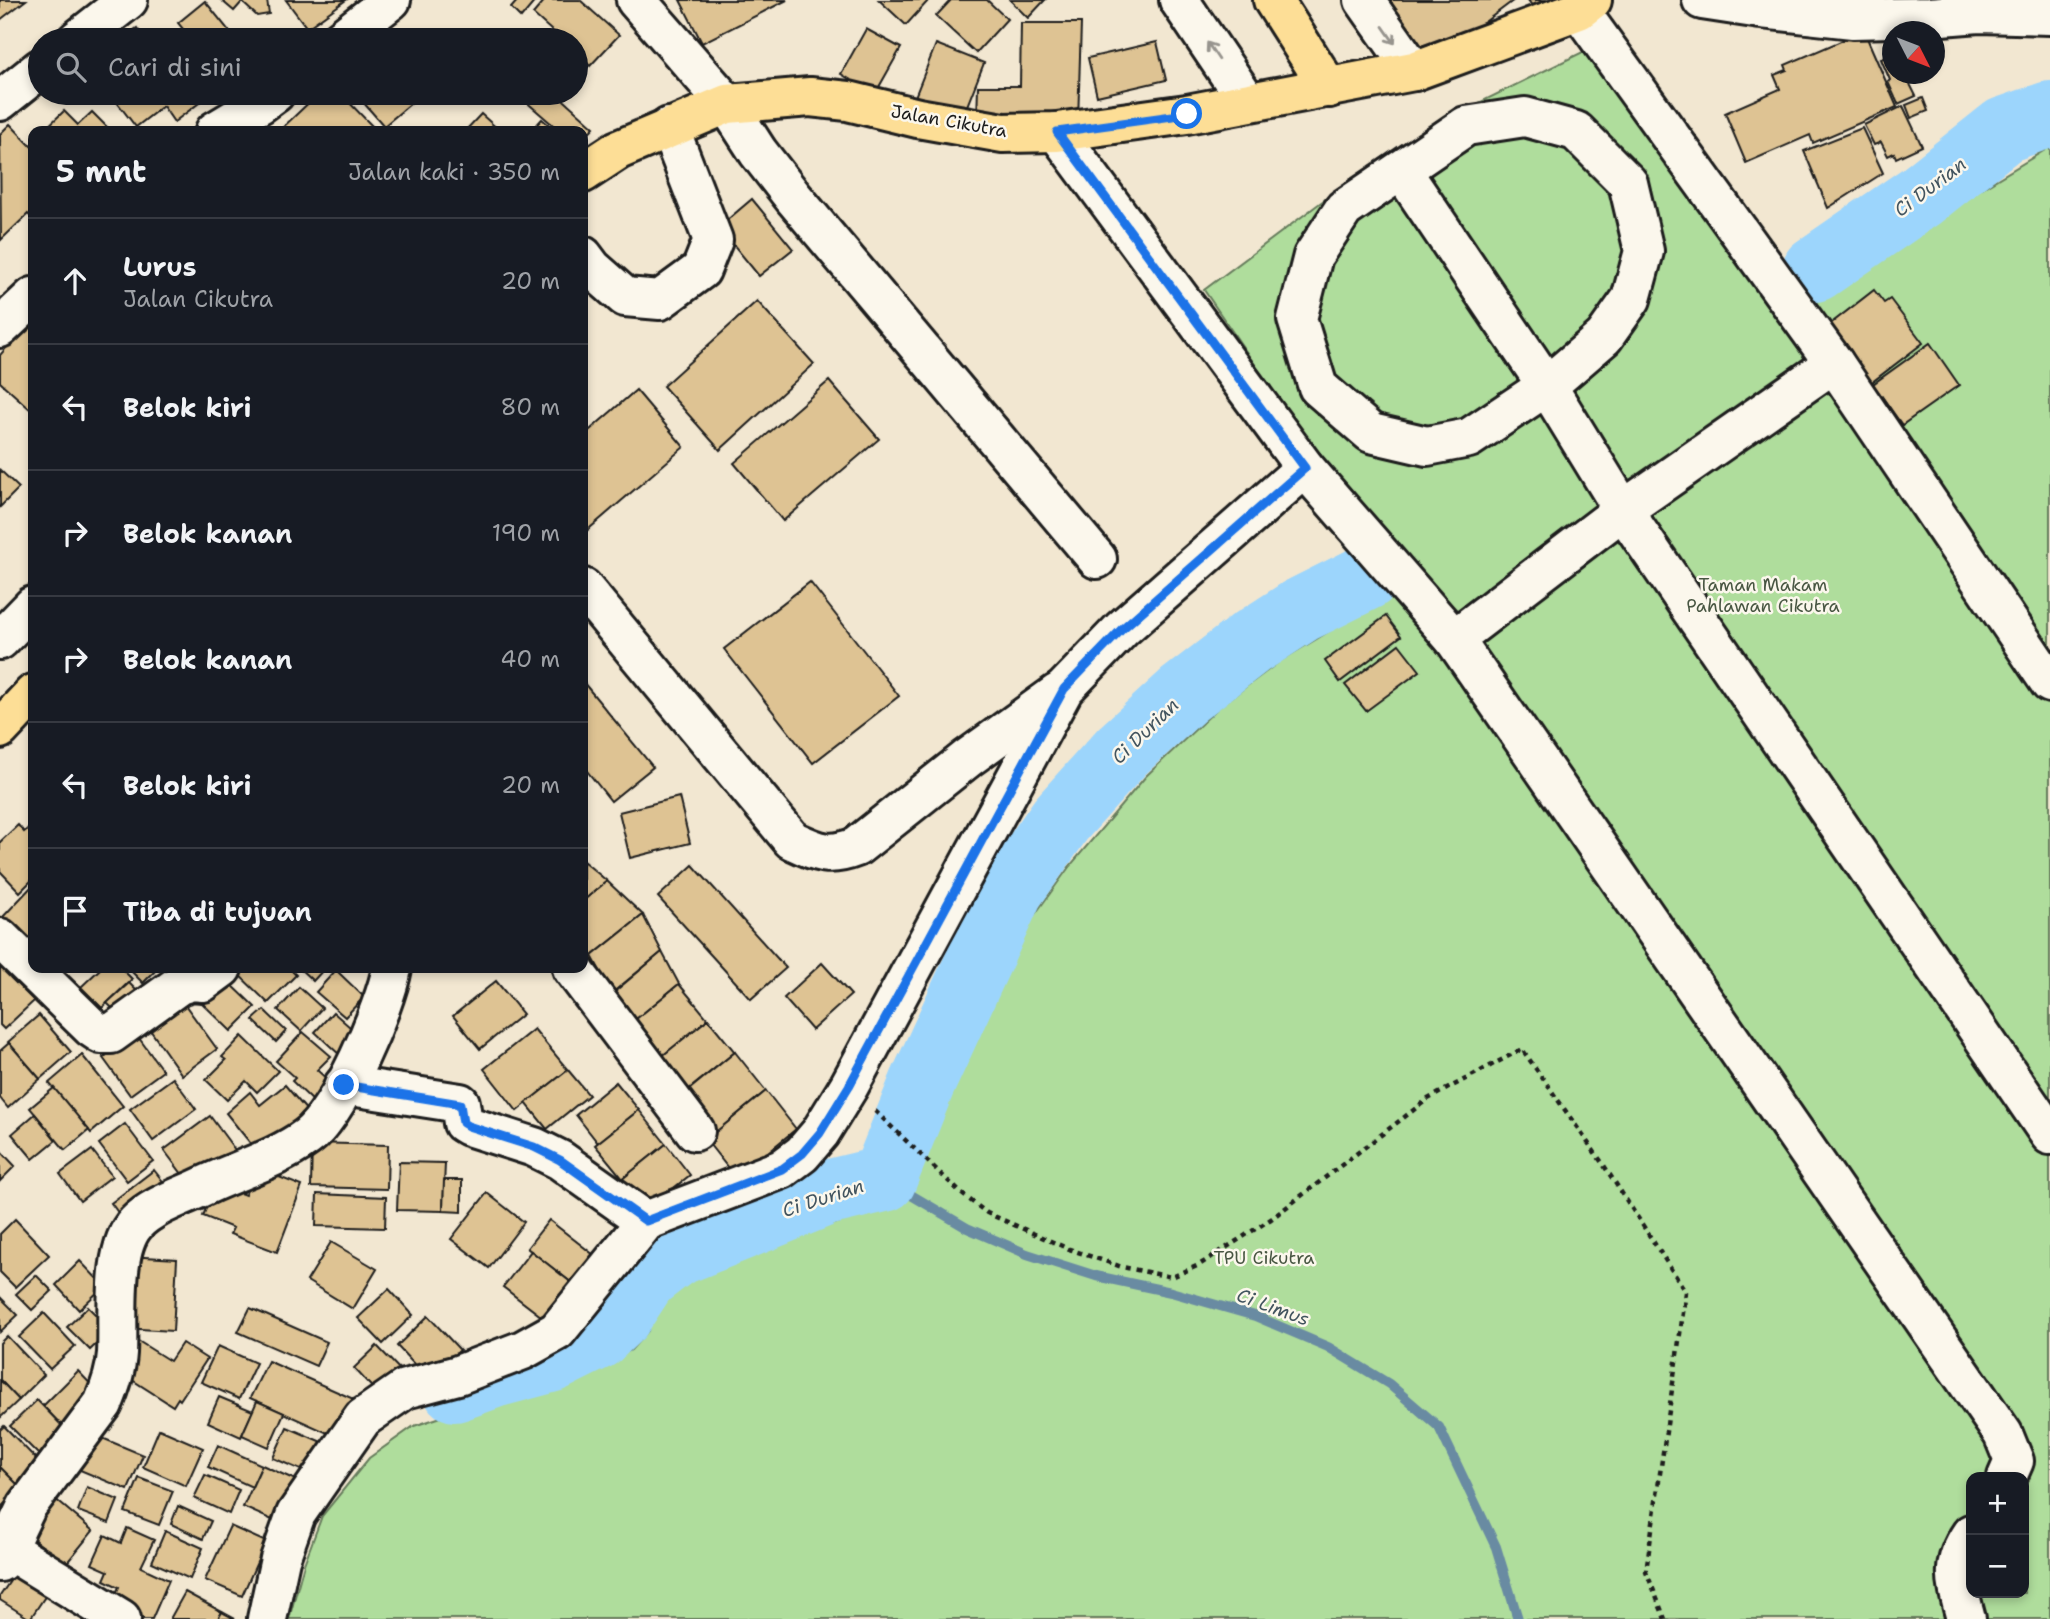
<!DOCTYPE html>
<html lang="id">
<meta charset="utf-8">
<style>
:root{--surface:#171b24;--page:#20242c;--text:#f1f3f6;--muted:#9ea1a6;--line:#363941}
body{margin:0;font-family:"Shantell Sans",sans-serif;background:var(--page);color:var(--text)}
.controls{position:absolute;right:21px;bottom:21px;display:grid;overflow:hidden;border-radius:14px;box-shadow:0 4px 10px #0003}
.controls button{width:63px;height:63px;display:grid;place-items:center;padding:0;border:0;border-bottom:2px solid var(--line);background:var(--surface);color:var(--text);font:35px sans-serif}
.compass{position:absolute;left:1882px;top:21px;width:63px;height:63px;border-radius:50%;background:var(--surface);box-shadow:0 4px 10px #0003;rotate:132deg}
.stop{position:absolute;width:21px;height:21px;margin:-16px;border:5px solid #1a73e8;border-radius:50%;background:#fff}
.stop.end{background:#1a73e8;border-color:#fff;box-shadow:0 2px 7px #0008}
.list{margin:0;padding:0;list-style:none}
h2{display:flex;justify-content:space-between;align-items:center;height:91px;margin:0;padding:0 28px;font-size:30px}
h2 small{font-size:23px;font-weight:400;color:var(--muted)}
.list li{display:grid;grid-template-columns:46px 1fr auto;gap:21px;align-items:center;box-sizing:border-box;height:126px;padding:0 28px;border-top:2px solid var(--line)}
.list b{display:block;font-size:26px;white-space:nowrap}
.list p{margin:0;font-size:23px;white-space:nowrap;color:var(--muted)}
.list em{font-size:23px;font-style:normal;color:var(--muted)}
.icon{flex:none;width:38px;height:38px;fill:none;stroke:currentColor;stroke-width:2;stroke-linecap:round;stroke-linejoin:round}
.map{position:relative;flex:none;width:2050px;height:1619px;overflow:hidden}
.search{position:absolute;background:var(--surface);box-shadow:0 4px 10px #0003;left:28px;top:28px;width:560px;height:77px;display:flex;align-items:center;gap:18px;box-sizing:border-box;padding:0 24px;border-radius:38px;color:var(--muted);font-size:26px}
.panel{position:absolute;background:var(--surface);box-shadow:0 4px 10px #0003;left:28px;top:126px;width:560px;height:847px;border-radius:14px}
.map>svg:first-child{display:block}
</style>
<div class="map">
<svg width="2050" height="1619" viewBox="0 0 2050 1619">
<rect width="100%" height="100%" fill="#f2e7d1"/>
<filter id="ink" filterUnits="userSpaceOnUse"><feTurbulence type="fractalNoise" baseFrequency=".0143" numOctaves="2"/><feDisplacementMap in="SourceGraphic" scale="14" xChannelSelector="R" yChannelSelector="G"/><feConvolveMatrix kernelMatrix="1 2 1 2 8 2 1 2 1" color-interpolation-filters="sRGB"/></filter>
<g filter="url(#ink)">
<!-- green -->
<path fill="#afdd9c" stroke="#667c5c" stroke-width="2" fill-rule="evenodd" d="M1593,47L1783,309L2050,147V1619H289L304,1564L322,1516L369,1458L414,1426L610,1361L631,1350L648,1331L654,1309L670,1290L776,1242L892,1206L929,1117L970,1035L1010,949L1069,867L1146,776L1219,707L1279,662L1405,585L1204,290L1332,194L1446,119ZM1971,1477H2024V1593H1971Z"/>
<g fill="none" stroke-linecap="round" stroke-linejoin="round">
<!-- stream -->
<polyline stroke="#698ba2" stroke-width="10" points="884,1179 967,1228 1027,1254 1096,1276 1171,1292 1255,1316 1328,1347 1389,1384 1439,1427 1496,1547 1518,1619"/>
<!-- river -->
<g stroke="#9cd5fc" stroke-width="66">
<polyline points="1815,269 1921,196 2004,130 2050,114"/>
<polyline points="455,1389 497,1374 553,1359 597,1337 619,1316 644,1278 675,1254 826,1193 884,1179 922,1084 1011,890 1061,819 1122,751 1183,695 1250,643 1301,610 1367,577"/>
</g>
</g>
<!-- building -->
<g fill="#dec393" stroke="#1c1c1c" stroke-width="2">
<polygon points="0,0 26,0 0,20"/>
<polygon points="221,0 267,0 269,14 257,16 242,2 234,11"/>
<polygon points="286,0 346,0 307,28"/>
<polygon points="518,0 536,0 521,18 511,8"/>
<polygon points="545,0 580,0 619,35 590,66 576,52 576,40 562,40 533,14"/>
<polygon points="680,0 787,0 702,43"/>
<polygon points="879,0 929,0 906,25"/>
<polygon points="951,0 987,0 1007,19 976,53 936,16"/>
<polygon points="1010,0 1045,0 1028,18"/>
<polygon points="1384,0 1514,0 1430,63"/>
<polygon points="1528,0 1557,0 1538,14"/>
<polygon points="205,1 230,32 220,40 192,40 178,23"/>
<polygon points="1021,23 1081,23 1078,122 977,121 978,86 1020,86"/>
<polygon points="137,28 146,40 120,40"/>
<polygon points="866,29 901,48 875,94 841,74"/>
<polygon points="392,30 401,40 380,40"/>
<polygon points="1864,31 1897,107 1813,143 1810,135 1746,163 1725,113 1780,89 1774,75 1787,70 1785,65"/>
<polygon points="1157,42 1166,80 1097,96 1088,58"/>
<polygon points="936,44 984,63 961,121 913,102"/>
<polygon points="1892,54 1892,74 1905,74 1916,96 1898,104 1888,82 1890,80 1881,59"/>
<polygon points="110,93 204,93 207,97 174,122 163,106 136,127"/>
<polygon points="319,93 340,93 377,131 279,131"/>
<polygon points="355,93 423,93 384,126"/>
<polygon points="516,93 556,93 594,127 583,139 583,131 560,131"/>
<polygon points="1923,98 1928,111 1911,118 1906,105"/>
<polygon points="1903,106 1922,146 1896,158 1894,153 1888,156 1881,142 1874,145 1864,125"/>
<polygon points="64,111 78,125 92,112 111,131 43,131"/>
<polygon points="481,114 500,131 465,131"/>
<polygon points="542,119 556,131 531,131"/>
<polygon points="10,124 33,148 33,219 28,214 1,240 0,134"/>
<polygon points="1862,128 1883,173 1828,208 1804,151"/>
<polygon points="752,199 793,249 759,276 719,227"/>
<polygon points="1874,290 1884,303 1890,299 1923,343 1872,382 1829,325"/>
<polygon points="757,301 814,364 720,450 663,386"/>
<polygon points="33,317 33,407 31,410 0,382 0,355"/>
<polygon points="1930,343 1959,385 1902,425 1873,384"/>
<polygon points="829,381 879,439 783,521 734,463"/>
<polygon points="636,390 684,447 583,534 583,436"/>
<polygon points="0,470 19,488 0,507"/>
<polygon points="810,582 899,696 813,763 724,649"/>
<polygon points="1386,616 1401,636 1340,682 1325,661"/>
<polygon points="1399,644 1420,671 1366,711 1345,685"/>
<polygon points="583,682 653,767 611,801 583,766"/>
<polygon points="679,797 690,843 630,858 619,812"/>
<polygon points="33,824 33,879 20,892 0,871 0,842 18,825 24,832"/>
<polygon points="583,861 607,881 583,901"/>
<polygon points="693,865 786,968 751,999 658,897"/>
<polygon points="607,881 643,915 583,963 583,901"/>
<polygon points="33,885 33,948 1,919"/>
<polygon points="643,915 662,952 612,993 592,956"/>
<polygon points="662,952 679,984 630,1024 613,993"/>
<polygon points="0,954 23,967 11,978 34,1001 4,1029 0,1025"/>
<polygon points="822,963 851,995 812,1030 784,998"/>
<polygon points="101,968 121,968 132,979 102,1008 81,987"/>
<polygon points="128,968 158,968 143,983"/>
<polygon points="236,968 289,968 296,975 268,1003 234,970"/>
<polygon points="299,968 325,968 313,981"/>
<polygon points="336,970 364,997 345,1017 316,992"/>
<polygon points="227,980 255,1007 231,1031 203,1004"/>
<polygon points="496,981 523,1014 480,1049 453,1016"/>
<polygon points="129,983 147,1001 125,1021 107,1003"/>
<polygon points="679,984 708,1019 652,1065 630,1024"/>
<polygon points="299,987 322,1008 301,1031 278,1010"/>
<polygon points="183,1002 217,1049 182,1075 148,1027"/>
<polygon points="264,1010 286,1031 276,1042 253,1020"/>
<polygon points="333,1012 359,1035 341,1056 315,1032"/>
<polygon points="39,1015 71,1052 40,1079 8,1042"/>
<polygon points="708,1019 735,1052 683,1094 656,1061"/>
<polygon points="534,1029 568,1070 517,1111 484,1069"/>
<polygon points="303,1032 331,1056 317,1070 330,1082 313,1101 292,1081 295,1078 276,1061"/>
<polygon points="136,1034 163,1071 130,1095 103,1058"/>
<polygon points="242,1036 278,1071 257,1092 246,1081 227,1100 206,1080 226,1060 222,1057"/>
<polygon points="9,1043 40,1079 8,1108 0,1098 0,1051"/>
<polygon points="735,1052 766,1091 710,1137 679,1098"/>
<polygon points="82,1055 123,1106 91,1133 49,1083"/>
<polygon points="568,1070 589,1095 547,1129 526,1103"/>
<polygon points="173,1078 196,1109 153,1141 130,1109"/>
<polygon points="616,1082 639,1110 598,1143 576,1115"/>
<polygon points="285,1085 308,1112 259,1154 226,1113 250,1092 260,1105"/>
<polygon points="54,1088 89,1130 65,1150 30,1108"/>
<polygon points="766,1091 796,1129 736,1178 706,1140"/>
<polygon points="639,1110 666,1144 623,1179 595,1145"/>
<polygon points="35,1114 56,1140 33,1159 12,1134"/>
<polygon points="210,1116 238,1154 192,1187 164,1150"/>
<polygon points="125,1124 153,1161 127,1181 99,1144"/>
<polygon points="312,1143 388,1145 387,1189 311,1187"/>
<polygon points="666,1144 690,1175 646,1210 621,1180"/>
<polygon points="0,1150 15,1166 0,1181"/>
<polygon points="92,1150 112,1176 80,1201 60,1174"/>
<polygon points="399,1162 445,1163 443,1211 397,1210"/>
<polygon points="256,1168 302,1186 277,1252 230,1234 233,1228 203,1216 216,1184 245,1195"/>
<polygon points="154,1170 169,1189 125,1222 111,1203"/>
<polygon points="444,1180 462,1180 462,1212 443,1211"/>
<polygon points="487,1193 524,1222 489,1268 451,1239"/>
<polygon points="317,1194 386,1197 385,1228 316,1226"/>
<polygon points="15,1219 49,1255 15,1287 0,1272 0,1234"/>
<polygon points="549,1220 599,1259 577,1287 527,1248"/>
<polygon points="331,1242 377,1269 353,1309 307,1281"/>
<polygon points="531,1251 577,1287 550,1323 503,1287"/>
<polygon points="128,1256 177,1259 173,1331 123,1328"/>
<polygon points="80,1261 104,1286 79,1310 56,1285"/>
<polygon points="36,1275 52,1291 32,1310 16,1294"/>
<polygon points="389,1289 413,1315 383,1344 358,1318"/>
<polygon points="0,1297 18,1315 0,1332"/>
<polygon points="88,1307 111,1330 90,1350 67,1327"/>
<polygon points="250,1308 327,1342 316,1366 238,1332"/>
<polygon points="44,1313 75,1346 50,1369 19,1337"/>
<polygon points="428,1316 460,1350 429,1380 397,1346"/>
<polygon points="7,1336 44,1375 19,1400 0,1380 0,1343"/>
<polygon points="135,1339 170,1361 182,1343 207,1359 180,1400 178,1398 173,1406 115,1369"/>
<polygon points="218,1346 256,1363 239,1399 201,1382"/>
<polygon points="377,1346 406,1376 382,1398 354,1368"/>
<polygon points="268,1361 358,1401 341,1439 250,1398"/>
<polygon points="78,1371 104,1398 68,1432 43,1406"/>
<polygon points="0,1380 19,1400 0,1418"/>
<polygon points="219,1397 253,1411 241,1437 208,1422"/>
<polygon points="37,1400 68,1432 42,1458 10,1426"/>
<polygon points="257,1401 284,1413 269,1447 242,1435"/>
<polygon points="4,1426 43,1466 21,1488 0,1467 0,1430"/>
<polygon points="287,1427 331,1446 317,1477 273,1458"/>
<polygon points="159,1429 203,1448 186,1486 143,1467"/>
<polygon points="95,1435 143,1455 128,1490 80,1470"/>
<polygon points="218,1445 262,1465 252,1487 208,1467"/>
<polygon points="262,1465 298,1481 279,1523 243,1507"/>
<polygon points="0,1467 21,1488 0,1508"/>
<polygon points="205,1475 239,1490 229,1514 194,1498"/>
<polygon points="139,1478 173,1491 159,1525 125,1512"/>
<polygon points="87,1487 118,1500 109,1523 78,1511"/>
<polygon points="54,1498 93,1531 65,1565 25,1532"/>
<polygon points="178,1506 211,1521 203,1539 171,1524"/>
<polygon points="230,1526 266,1542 242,1596 205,1580"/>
<polygon points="127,1528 154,1540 141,1567 169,1580 152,1619 135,1619 109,1608 119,1587 104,1580 108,1571 92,1564 105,1535 121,1543"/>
<polygon points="165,1531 203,1548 190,1579 152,1562"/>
<polygon points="18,1569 50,1589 30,1619 0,1600 0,1596"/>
<polygon points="185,1592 222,1612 218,1619 170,1619"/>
<polygon points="222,1612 235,1619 218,1619"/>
</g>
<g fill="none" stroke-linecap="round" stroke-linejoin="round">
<defs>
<g id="minor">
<polyline points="636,0 727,104 758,152 793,197 1097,559"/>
<polyline points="1179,0 1247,101"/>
<polyline points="1364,0 1414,71"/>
<polyline points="1702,0 1761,9 1853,19 1929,17 1979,13 2050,15"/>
<polyline points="77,40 128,0"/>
<polyline points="340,40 391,0"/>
<polyline points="0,101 40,69"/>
<polygon points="1525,117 1576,131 1628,183 1644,251 1631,299 1604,337 1547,386 1469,438 1427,446 1371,433 1318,387 1297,319 1313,256 1344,209 1466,126"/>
<polyline points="215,131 260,104 275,93"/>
<polyline points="1057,132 1305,468 1454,639 2003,1434 2014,1461 2007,1477"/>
<polyline points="1402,171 1547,386 1623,510 2050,1135"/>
<polyline points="583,256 592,268 625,297 660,300 701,270 713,240 669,127"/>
<polyline points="0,328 33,297"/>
<polyline points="1834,363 2050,683"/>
<path d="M583,588L792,840C818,852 828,858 856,847L968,758L1058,693"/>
<polyline points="1454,639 1623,510 1834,363 1579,10"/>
<polyline points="0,640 33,606"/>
<polyline points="0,938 92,1028 101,1034 111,1034 179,985 192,981 203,982 222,968"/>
<polyline points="572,968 695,1131"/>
<polyline points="344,1085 460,1103 463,1123 468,1126 534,1147 560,1160 646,1221"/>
<polyline points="7,1549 121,1619"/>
<path d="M0,1562L27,1506L103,1404C110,1388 116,1370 117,1353C119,1318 111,1250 136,1223C153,1205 184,1196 206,1185C240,1169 277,1159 307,1137C339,1114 385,1007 392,968"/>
<polyline points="267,1619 280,1559 296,1514 363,1418 405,1389 458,1375 523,1350 557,1331 646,1221 782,1169 802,1154 820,1133 849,1086 1064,689 1122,629 1305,468"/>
<path d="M1966,1619C1957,1584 1949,1566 1971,1534"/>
</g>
<g id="major">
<polyline points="1273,0 1329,88"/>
<polyline points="583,173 618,150 727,104 810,97 848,101 918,118 1003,133 1057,132 1187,114 1414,71 1579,10 1592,0"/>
<polyline points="0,729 33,694"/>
</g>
</defs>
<!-- minor casing -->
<use href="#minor" stroke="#1c1c1c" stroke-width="44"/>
<!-- major casing -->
<use href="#major" stroke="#1c1c1c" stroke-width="44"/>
<!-- path -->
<polyline stroke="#1c1c1c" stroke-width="4.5" stroke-dasharray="5 5" stroke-linecap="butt" points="875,1111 962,1194 987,1213 1069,1249 1122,1267 1172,1277 1199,1265 1271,1219 1428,1099 1522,1049 1603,1164 1686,1292 1646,1571 1665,1619"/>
<!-- minor -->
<use href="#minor" stroke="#fbf7ec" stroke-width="38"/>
<!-- major -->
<use href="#major" stroke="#fdde96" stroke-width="38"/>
</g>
<!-- one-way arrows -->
<defs><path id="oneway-shaft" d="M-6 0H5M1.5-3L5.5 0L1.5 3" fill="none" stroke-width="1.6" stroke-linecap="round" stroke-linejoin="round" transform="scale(1.75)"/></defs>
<g stroke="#97948e">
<use href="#oneway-shaft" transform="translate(1389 35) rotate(55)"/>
<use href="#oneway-shaft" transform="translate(1213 51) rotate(-124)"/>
</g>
</g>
<g fill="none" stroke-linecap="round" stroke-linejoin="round" filter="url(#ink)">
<!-- route -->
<polyline stroke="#1a73e8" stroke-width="9" points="344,1085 460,1104 463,1123 468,1126 534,1147 560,1160 646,1221 782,1169 802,1154 820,1133 849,1086 1064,689 1122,629 1305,468 1057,132 1187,114"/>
</g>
<g text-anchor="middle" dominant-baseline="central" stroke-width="5" stroke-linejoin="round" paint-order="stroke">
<!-- street labels -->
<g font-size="18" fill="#1c1c1c" stroke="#fbf7ec">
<text transform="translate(949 121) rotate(10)">Jalan Cikutra</text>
</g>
<!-- park labels -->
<g font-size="18" fill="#485642" stroke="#fbf7ec">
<text x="1763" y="585">Taman Makam<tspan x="1763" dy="21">Pahlawan Cikutra</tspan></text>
<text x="1264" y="1258">TPU Cikutra</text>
</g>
<!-- water labels -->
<g font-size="19" font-style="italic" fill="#42545f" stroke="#fbf7ec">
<text transform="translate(1930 187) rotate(-37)">Ci Durian</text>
<text transform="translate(1145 731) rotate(-44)">Ci Durian</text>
<text transform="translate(823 1198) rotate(-18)">Ci Durian</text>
<text transform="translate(1273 1307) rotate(20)">Ci Limus</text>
</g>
</g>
</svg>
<div class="controls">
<button>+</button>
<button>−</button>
</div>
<svg class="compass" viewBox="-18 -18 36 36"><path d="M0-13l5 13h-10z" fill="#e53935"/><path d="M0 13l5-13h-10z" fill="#9ea1a6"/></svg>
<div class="stop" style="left:1187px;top:114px"></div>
<div class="stop end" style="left:344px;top:1085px"></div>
<div class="search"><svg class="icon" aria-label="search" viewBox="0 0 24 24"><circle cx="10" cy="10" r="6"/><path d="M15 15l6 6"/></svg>Cari di sini</div>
<section class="panel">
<h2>5 mnt<small>Jalan kaki · 350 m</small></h2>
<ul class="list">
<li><svg class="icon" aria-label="ahead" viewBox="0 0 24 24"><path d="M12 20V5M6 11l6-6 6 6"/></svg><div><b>Lurus</b><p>Jalan Cikutra</p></div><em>20 m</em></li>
<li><svg class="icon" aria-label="left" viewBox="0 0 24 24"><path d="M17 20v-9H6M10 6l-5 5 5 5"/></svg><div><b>Belok kiri</b></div><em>80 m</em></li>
<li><svg class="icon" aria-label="right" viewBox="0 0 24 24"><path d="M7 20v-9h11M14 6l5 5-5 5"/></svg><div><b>Belok kanan</b></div><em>190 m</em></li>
<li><svg class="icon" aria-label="right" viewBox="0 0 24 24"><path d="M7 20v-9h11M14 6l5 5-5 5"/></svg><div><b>Belok kanan</b></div><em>40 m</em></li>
<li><svg class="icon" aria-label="left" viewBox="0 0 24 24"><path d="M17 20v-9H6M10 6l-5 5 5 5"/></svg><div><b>Belok kiri</b></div><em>20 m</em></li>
<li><svg class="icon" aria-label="arrive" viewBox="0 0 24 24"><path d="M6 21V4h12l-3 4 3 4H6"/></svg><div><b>Tiba di tujuan</b></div></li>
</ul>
</section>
</div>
